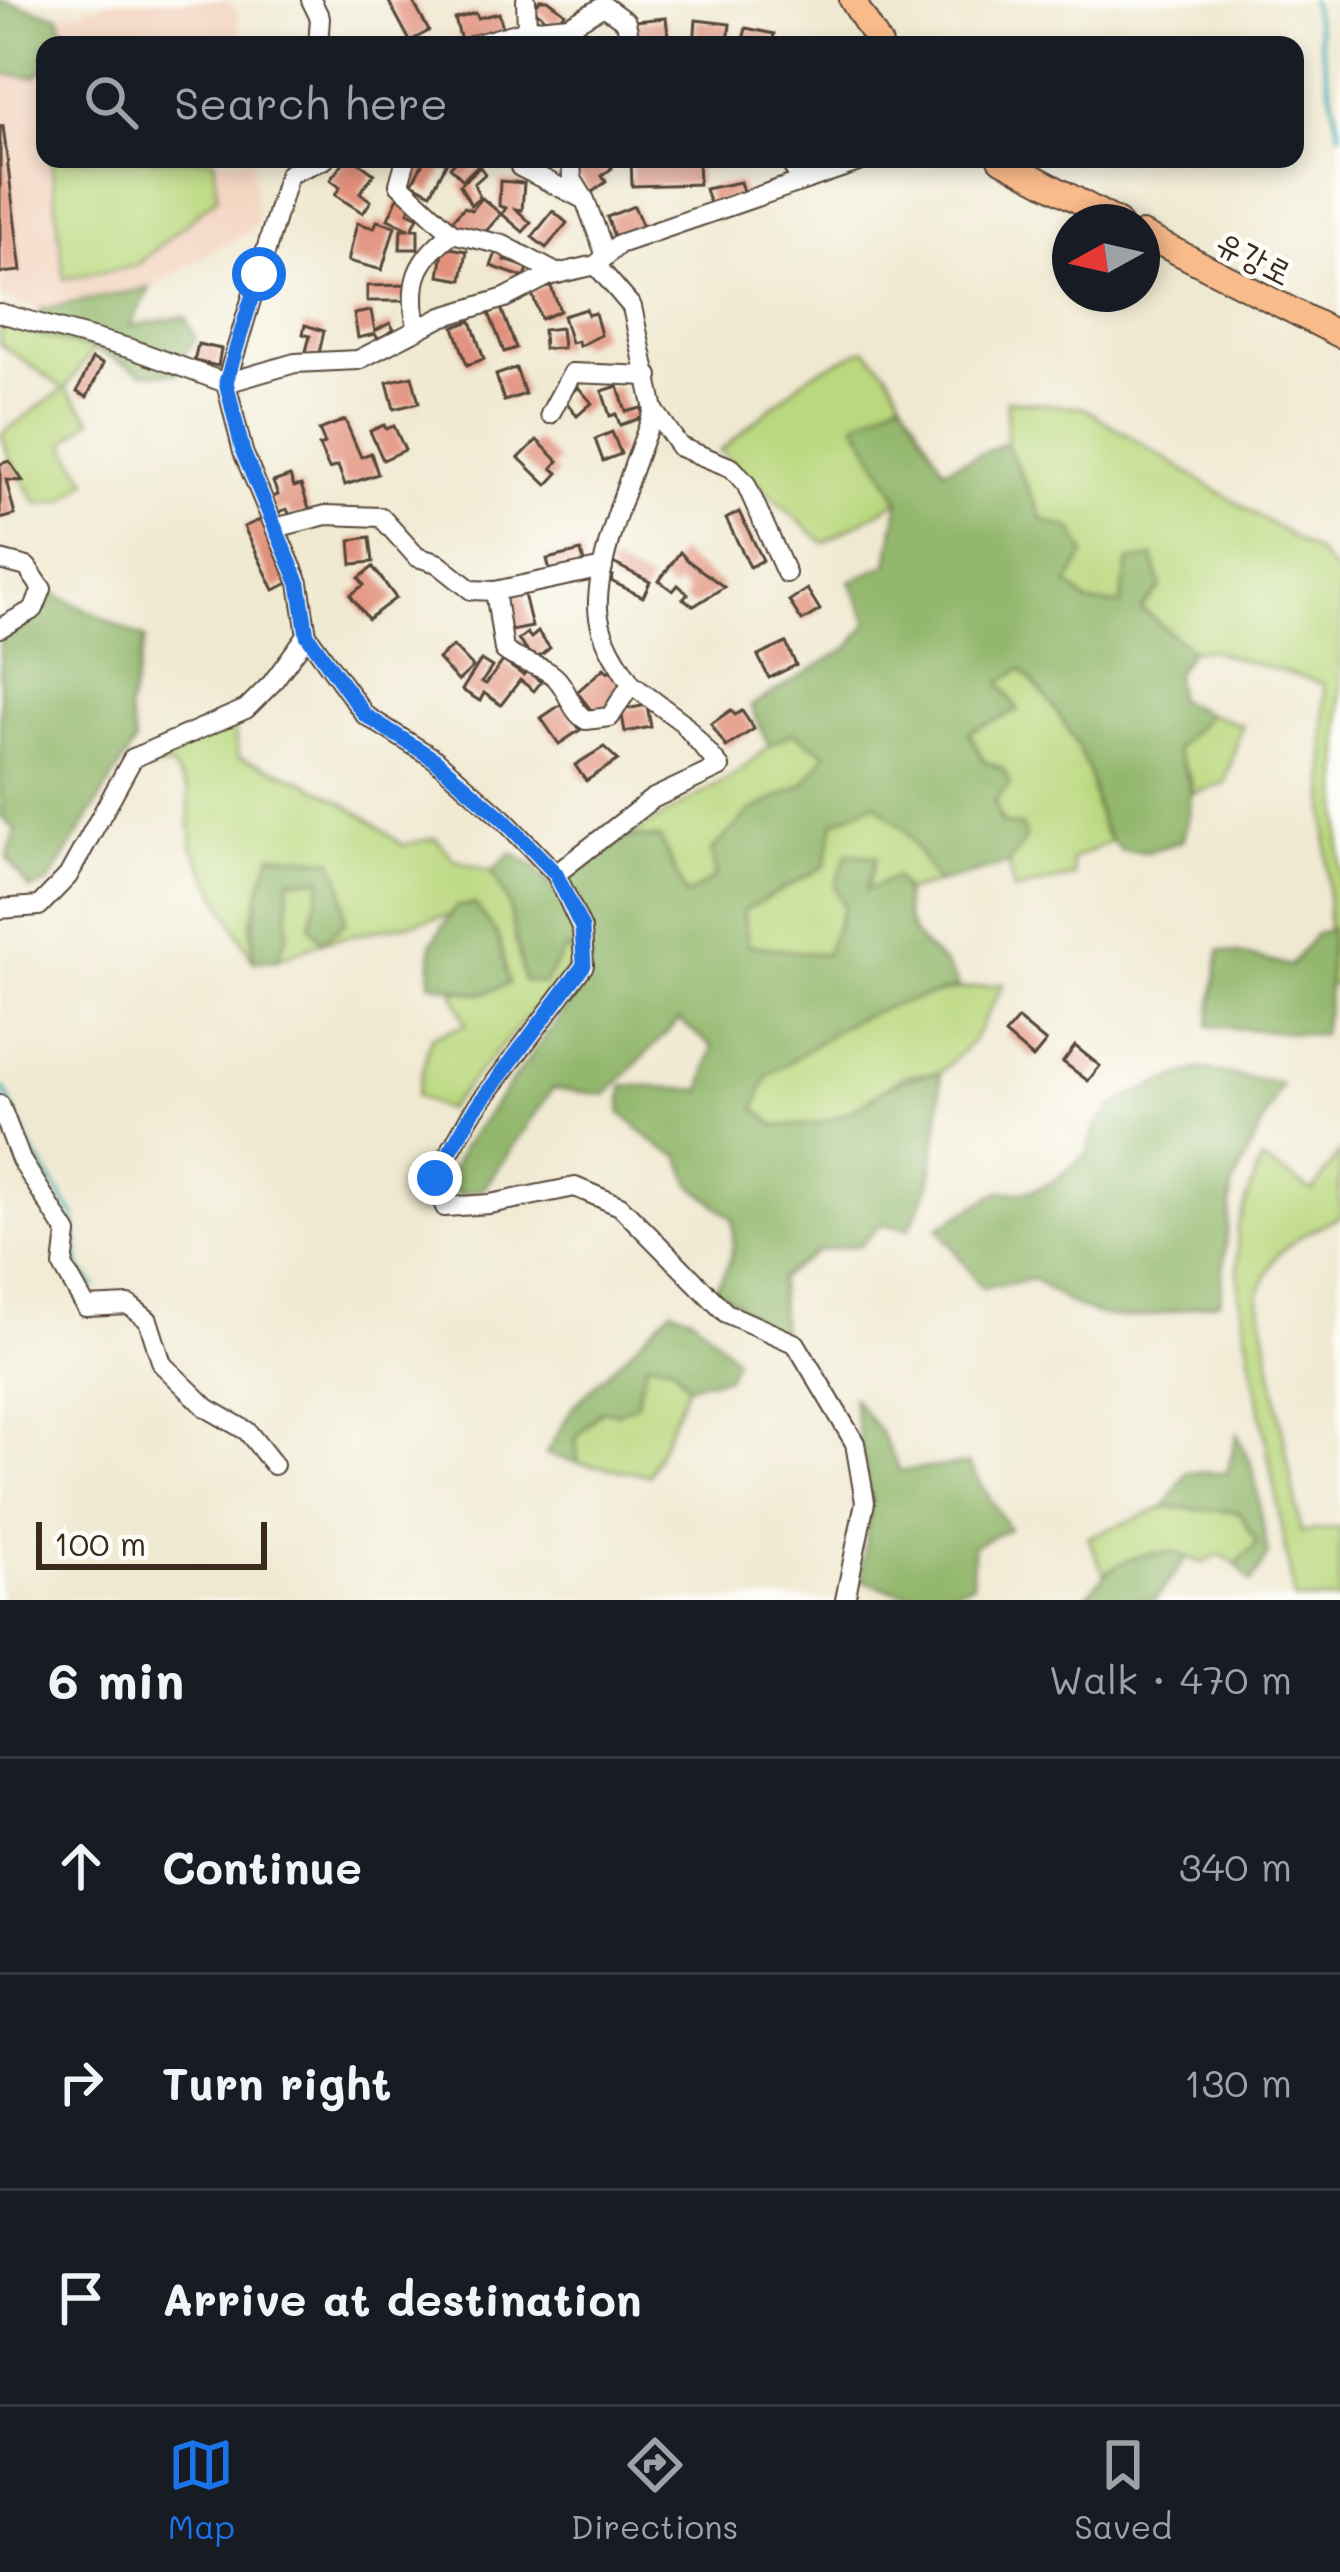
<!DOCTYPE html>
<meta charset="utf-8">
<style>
:root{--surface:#171b24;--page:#20242c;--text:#f1f3f6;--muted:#9ea1a6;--line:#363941;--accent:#1a73e8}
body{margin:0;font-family:Mali,"Poor Story",sans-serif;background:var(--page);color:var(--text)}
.compass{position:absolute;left:1052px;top:204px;width:108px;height:108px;border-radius:50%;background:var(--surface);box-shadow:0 6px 18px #0003;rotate:262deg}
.scale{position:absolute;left:36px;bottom:30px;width:231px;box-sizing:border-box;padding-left:12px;border:6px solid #3b2a1e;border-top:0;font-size:33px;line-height:42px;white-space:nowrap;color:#3b2a1e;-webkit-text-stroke:9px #fdfcf7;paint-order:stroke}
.stop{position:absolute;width:36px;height:36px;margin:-27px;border:9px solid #1a73e8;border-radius:50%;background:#fff}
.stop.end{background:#1a73e8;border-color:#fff;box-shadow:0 3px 12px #0008}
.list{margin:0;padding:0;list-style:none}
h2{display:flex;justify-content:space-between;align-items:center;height:156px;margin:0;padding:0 48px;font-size:51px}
h2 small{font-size:39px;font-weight:400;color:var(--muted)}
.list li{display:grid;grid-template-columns:78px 1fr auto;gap:36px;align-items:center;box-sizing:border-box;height:216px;padding:0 48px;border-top:3px solid var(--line)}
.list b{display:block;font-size:45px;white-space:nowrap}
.list em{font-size:39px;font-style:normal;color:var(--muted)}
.icon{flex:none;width:66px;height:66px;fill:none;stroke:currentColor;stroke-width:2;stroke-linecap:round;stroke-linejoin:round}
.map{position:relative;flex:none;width:1340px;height:1600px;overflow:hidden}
.search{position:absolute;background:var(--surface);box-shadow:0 6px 18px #0003;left:36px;right:36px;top:36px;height:132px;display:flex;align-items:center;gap:30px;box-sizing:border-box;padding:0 42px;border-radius:24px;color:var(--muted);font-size:45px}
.sheet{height:804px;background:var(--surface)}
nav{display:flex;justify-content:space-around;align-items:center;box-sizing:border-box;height:168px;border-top:3px solid var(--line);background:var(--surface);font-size:33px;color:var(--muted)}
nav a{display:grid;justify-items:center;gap:6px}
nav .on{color:var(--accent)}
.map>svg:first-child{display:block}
</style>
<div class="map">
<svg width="1340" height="1600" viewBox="0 0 1340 1600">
<rect width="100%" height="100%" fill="#fdfcf7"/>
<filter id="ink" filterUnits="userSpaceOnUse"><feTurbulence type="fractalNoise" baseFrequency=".00833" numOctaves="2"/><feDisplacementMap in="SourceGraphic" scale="24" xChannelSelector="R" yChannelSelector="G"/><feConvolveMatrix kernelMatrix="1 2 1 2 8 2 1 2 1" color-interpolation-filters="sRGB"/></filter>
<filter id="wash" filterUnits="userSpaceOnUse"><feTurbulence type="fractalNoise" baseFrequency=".004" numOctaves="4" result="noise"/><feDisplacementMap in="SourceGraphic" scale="48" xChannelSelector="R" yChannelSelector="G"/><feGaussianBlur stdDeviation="2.7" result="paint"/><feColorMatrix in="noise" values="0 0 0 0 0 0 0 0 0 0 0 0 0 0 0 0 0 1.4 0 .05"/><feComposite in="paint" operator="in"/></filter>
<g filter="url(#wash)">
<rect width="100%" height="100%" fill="#f0e9d1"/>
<!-- built -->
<g fill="#f3d4bf">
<polygon points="119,0 225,0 238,13 241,45 68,45 59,16"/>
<polygon points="45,68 45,159 252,159 258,225 150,288 41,309 0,298 0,75 34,77"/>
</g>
<!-- green -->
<g fill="#bad87e" stroke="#7a814e" stroke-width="3">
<polygon points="51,159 214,159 217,197 136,266 64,279"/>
<polygon points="0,325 94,349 65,389 92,419 65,444 88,481 64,501 37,504 9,457 1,434 64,389 0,344"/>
<polygon points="865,349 887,371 902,397 856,424 899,500 824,543 720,451 809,375"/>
<polygon points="1007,400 1084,408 1318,553 1340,578 1340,989 1329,983 1324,684 1209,650 1191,650 1141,608 1087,603 1068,584 1072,530 1043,519 1006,443"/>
<path d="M1022,668C1047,697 1069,726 1085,762C1096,788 1092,819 1111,841L1072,860L1074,876L1013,891L1009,864L1025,839C990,817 993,807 1003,769L984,761L968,731L1018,710L1000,682Z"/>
<polygon points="1209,714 1242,725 1225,783 1192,794 1191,779 1175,750"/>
<path d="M234,726L238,757C298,775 354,804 402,845L436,838L455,860L492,871L509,905L524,981L566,947L576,960L446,1110L416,1096L431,1037L466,1025L453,990L480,994L456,907L450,915L322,942L277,960L287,936L288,879H322V942L345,922L343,886L272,854L251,923L253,961L192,846L188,791L171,766L142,769Z"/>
<polygon points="793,733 827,753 804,784 750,812 716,876 685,896 660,838 626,838 736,774 769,746"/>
<polygon points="876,803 906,831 937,883 906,892 894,877 844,908 825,955 747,945 743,911 784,889 834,822"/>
<path d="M1004,984L972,1042L940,1073L905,1075L848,1113L811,1126H776L755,1109L767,1075C793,1062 815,1043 839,1028C888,1000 949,989 1004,984Z"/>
<polygon points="1340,1152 1340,1216 1302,1235 1276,1256 1258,1294 1301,1532 1340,1527 1340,1600 1295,1600 1239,1294 1237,1228 1261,1160 1313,1191"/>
<polygon points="647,1362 671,1364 688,1385 649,1475 578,1463 575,1439"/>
<path d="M1165,1507L1239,1512L1257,1543L1236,1564L1221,1555L1204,1563C1158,1547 1145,1552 1103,1573L1088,1537Z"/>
</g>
<!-- forest -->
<g fill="#93b86d" stroke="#677146" stroke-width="3">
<polygon points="0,0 59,16 68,45 45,45 45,68 34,77 0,74"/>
<polygon points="150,288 130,326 185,317 196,338 185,354 178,374 142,373 94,349 43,336 41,309"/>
<path d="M902,398L944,469L1006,443L1042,519L1073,530L1085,554L1068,584L1087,603L1121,604L1128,561L1153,557L1161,587L1141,609L1191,650L1175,674L1177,700L1209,714L1175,750C1196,788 1194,800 1182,841L1147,852L1120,850C1090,819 1100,799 1085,763C1071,727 1047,697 1021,669L1000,683L1018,710L969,732L984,761L1003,769L1010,784L994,802L1002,824L1022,826L1025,839L1009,864L937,883L906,831L875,803L834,822L825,866L743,911L748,945L825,955L844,908L835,887L847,853L877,857L866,890L895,877C912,899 900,901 908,921C919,953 948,955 958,988C918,999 876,1007 840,1028C815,1043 794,1061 768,1075L755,1108L776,1126C803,1126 828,1124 852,1110C889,1089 894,1076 940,1073V1110L930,1184L909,1229L882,1224L860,1245L817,1251L779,1279L782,1338L715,1287C733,1266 735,1244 732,1218L691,1184L680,1156L661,1148L621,1113L624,1085L702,1090L713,1047L679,1020L606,1095L553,1088L484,1188L461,1194L445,1185L462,1148L589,978L566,948L544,984L524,981L509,905L492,871L512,853L535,867L552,887L626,838H660L686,896L716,876L711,851L750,812L804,784L826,753L793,733L769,746L751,706L851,646L868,622L850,581L888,564L899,500L856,423Z"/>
<polygon points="55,594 145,639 128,711 135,742 49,882 30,890 7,858 16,830 0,816 0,639"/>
<path d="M272,854L333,860L343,886L345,922L322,942L310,926L322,879H289L287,936L277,960L253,961C251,921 257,891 272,854Z"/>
<polygon points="475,904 498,936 509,984 480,994 430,983 432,943 456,907"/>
<polygon points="1331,929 1327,1010 1321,1035 1209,1026 1220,950 1291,966 1314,935"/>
<path d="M1201,1069L1282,1084L1232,1187L1220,1301C1138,1318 1105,1336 1035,1279L982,1288L938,1228L1001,1191C1038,1198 1061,1177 1088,1153C1094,1098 1155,1087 1201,1069Z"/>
<polygon points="672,1309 693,1317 735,1358 727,1377 688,1385 671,1364 647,1362 636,1404 617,1413 601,1410 576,1438 578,1463 546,1454 573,1407"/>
<path d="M852,1396L881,1434L900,1471L969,1464L1009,1529L973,1546L972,1584C923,1600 910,1598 861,1579L871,1501Z"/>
<polygon points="1237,1434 1253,1468 1268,1556 1251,1583 1236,1564 1257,1543 1239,1512 1165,1507 1187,1472 1227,1473"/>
<path d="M1173,1552L1188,1557L1155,1600H1084C1109,1565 1130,1553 1173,1552Z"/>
</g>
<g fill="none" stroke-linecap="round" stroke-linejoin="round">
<!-- stream -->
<g stroke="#3aacb3" stroke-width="4.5">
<polyline points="1311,0 1340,133"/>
<polyline points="0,1088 4,1089 29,1146 74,1216 79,1270 95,1286"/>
</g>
</g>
<g id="blocks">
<!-- building -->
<g fill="#e1907c">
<polygon points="388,0 412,0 429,31 410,41"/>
<polygon points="540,0 548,0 565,13 555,26 533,9"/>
<polygon points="476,13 478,18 499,13 504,32 462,44 455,19"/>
<polygon points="666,18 669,43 637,45 634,21"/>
<polygon points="696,20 730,24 728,45 694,45"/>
<polygon points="746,28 774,34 772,45 742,45"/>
<polygon points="3,126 21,271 0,273 0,127"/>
<polygon points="346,159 354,159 374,174 360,193 371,201 363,213 335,195 340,187 330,180"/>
<polygon points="425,159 447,162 431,193 412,183"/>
<polygon points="458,159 478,159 481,162 463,180 450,167"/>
<polygon points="591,159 597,163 605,159 612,168 602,176 606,182 591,193 575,171"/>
<polygon points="631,159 698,159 699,184 632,186"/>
<polygon points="480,167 485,174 474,184 480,198 471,205 460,185"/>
<polygon points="500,181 524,183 522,210 516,209 531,223 523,232 502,214 506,208 499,206"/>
<polygon points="740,182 744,194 710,205 705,189"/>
<polygon points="399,195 413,201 408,212 418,217 412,229 418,229 418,249 400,249 401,229 409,229 388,219"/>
<polygon points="482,198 501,214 480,238 467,227 462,232 451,222 464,207 472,210"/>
<polygon points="634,206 643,227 615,239 607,217"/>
<polygon points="553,211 567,223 546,248 532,237"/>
<polygon points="377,221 395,226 382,270 348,261 357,223 374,228"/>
<polygon points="444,247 467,251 462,280 439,276"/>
<polygon points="497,250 507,253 505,260 528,268 525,278 491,266"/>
<polygon points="550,284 560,311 541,319 531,291"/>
<polygon points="406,285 406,301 367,301 367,286"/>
<polygon points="501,308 516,348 504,352 489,313"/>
<polygon points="586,309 588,315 595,313 601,335 579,346 578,341 571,343 563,316"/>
<polygon points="371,311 375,331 390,323 394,330 378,339 375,334 358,338 354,314"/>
<polygon points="471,321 484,359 467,365 454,327"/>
<polygon points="305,325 324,331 318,358 305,355 310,336 303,334"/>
<polygon points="561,328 563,348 544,349 543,330"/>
<polygon points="198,344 221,349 218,366 194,361"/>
<polygon points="92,359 103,364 87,397 77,392"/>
<polygon points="516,368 525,394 504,401 496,375"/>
<polygon points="412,376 419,403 394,409 387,382"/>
<polygon points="618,386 626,412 641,408 644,417 620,425 616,414 610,416 602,391"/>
<polygon points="578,387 592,403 577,416 564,399"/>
<polygon points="345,420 361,457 371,453 378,474 345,485 338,466 329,469 319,446 325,444 319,430"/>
<polygon points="384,425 386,429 394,426 405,450 383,460 370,431"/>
<polygon points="612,432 621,454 603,461 595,439"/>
<polygon points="537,440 558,461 552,468 558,473 547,485 519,458"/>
<polygon points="9,461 23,481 6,480 15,515 0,519 0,464"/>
<polygon points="290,476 294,487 301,485 310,511 291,518 287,509 275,513 270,498 278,495 273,482"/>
<polygon points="739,512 763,560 750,567 726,519"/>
<polygon points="262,519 291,582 274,590 244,527"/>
<polygon points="370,537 373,562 352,564 350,540"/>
<polygon points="581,551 584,563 550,571 547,559"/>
<polygon points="680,552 687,560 724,587 694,606 683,599 688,594 678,585 673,591 659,581"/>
<polygon points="611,562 650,582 643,597 611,581 613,576 606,572"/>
<polygon points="373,567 396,598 368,619 350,595 364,585 359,578"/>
<polygon points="807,589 820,610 802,621 789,601"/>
<polygon points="524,594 532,627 511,631 504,598"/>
<polygon points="538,632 550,648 535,660 518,640 527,633 531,638"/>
<polygon points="786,643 796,665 769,678 758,656"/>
<polygon points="453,646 473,667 458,681 438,659"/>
<polygon points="481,660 492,667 482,682 486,684 503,661 523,675 527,671 541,682 534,691 520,680 501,705 484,693 480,701 462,690"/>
<polygon points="604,668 608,672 613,668 622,679 619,684 623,690 608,711 594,714 577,692"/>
<polygon points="563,703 580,730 559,744 541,718"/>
<polygon points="647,705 651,727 625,732 621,710"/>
<polygon points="731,710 735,715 742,711 754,729 726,747 711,724"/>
<polygon points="604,747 618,760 586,781 575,765"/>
<polygon points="1018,1019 1046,1042 1033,1058 1005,1034"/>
<polygon points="1075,1046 1100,1066 1088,1081 1063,1062"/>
</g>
</g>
</g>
<g filter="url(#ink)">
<use href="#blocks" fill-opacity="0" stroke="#564739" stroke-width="3"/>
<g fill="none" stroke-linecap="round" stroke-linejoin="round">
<defs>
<g id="minor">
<polyline points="311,0 320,18 318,45"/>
<polyline points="526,0 527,30"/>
<polyline points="473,45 527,30 569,26 604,6 626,22 631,45"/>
<polyline points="325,159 289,174 226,383 243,452 275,528 326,515 381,517 417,557 437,563 471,590 495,591 603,568"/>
<polyline points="406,159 399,184 452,233 503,245 558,274"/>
<polyline points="571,159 572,179 585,200"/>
<polyline points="788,159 802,181"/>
<polyline points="520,167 585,200 606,256"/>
<polyline points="596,265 632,307 654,410 680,447 732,468 746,484 786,573"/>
<polyline points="0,313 132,349 226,383 295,363 358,360 442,317 505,298 548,276 596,265 619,244 867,159"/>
<path d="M417,330C409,283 414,262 452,233"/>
<polyline points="550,414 572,373 649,376"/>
<polyline points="275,528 299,583 307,635 365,715 435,759 504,820 556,874 652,799 720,767 682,722 631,684"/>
<polyline points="0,560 27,567 42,589 34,609 0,628"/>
<path d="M495,591L504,650C520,664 543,664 557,679C569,692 571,711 586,720L610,717L631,684C618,663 603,642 599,617C590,571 638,458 654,410"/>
<polyline points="556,874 582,929 584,965 472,1113 435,1178 445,1207 490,1204 575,1187 620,1206 726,1313 796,1344 855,1443 865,1502 845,1600"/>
<polyline points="0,909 39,906 68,876 133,758 246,709 272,683 307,635"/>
<polyline points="0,1105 21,1160 67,1233 63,1266 86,1307 129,1305 148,1320 162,1364 207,1408 247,1431 274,1465"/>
</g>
<g id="major">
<polyline points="852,0 880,45"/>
<polyline points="1000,159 1118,222"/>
<polyline points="1142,234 1340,335"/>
</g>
</defs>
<!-- minor casing -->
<use href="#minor" stroke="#564739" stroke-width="22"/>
<!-- major casing -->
<use href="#major" stroke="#564739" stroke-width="28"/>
<!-- minor -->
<use href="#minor" stroke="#fff" stroke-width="18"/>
<!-- major -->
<use href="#major" stroke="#fabb8b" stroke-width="24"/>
</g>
</g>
<g fill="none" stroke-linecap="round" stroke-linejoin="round" filter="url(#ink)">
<!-- route -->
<polyline stroke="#1a73e8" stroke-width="15" points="259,274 226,382 243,452 299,584 307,635 365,715 434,759 504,820 556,874 582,928 584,965 472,1113 435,1178"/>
</g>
<g text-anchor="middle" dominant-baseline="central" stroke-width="9" stroke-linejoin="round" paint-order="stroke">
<!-- street labels -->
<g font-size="33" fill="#3b2a1e" stroke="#fdfcf7">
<text transform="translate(1255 256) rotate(27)">유강로</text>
</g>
</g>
</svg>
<svg class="compass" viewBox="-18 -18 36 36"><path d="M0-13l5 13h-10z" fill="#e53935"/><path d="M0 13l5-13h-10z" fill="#9ea1a6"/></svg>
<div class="scale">100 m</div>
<div class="stop" style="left:259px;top:274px"></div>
<div class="stop end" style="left:435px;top:1178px"></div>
<div class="search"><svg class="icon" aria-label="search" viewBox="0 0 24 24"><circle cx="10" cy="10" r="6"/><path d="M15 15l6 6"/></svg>Search here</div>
</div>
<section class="sheet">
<h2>6 min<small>Walk · 470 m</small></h2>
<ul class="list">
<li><svg class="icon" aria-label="ahead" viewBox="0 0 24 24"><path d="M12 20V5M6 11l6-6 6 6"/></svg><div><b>Continue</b></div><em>340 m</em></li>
<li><svg class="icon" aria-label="right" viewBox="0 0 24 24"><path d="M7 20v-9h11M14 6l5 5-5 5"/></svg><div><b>Turn right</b></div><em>130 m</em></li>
<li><svg class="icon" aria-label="arrive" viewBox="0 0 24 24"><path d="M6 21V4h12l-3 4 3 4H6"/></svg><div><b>Arrive at destination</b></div></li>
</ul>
</section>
<nav>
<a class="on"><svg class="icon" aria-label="map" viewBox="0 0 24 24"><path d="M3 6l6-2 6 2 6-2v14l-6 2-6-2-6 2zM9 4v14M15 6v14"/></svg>Map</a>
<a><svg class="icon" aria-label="directions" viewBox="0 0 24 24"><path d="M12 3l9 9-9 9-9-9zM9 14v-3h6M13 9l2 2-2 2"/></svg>Directions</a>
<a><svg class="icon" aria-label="saved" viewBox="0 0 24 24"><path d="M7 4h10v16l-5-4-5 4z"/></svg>Saved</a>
</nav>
